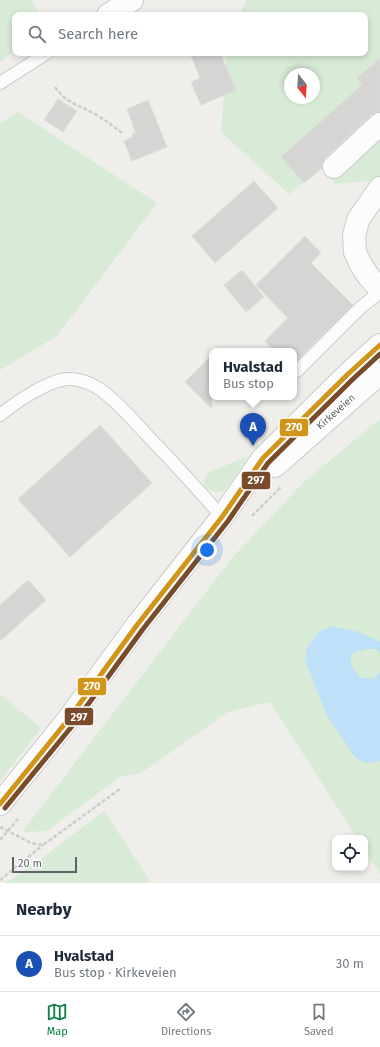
<!DOCTYPE html>
<meta charset="utf-8">
<style>
:root{--surface:#fff;--page:#f2f2f3;--text:#1f2937;--muted:#747a83;--line:#e0e1e3;--accent:#0b8043}
body{margin:0;font-family:"Fira Sans",sans-serif;background:var(--page);color:var(--text)}
.controls{position:absolute;right:12px;bottom:12px;display:grid;overflow:hidden;border-radius:8px;box-shadow:0 2px 6px #0003}
.controls button{width:36px;height:36px;display:grid;place-items:center;padding:0;border:0;border-bottom:1px solid var(--line);background:var(--surface);color:var(--text);font:20px sans-serif}
.compass{position:absolute;left:284px;top:68px;width:36px;height:36px;border-radius:50%;background:var(--surface);box-shadow:0 2px 6px #0003;rotate:163deg}
.scale{position:absolute;left:12px;bottom:10px;width:65px;box-sizing:border-box;padding-left:4px;border:2px solid #5f6368;border-top:0;font-size:11px;line-height:14px;white-space:nowrap;color:#5f6368;-webkit-text-stroke:3px #fff;paint-order:stroke}
.you{position:absolute;left:207px;top:550px;width:14px;height:14px;margin:-10px;border:3px solid #fff;border-radius:50%;background:#1a73e8;box-shadow:0 0 0 6px #1a73e833}
.badge{display:grid;place-items:center;width:26px;height:26px;border-radius:50%;background:var(--accent);color:#fff;font-size:13px;font-weight:700}
.pin{position:absolute;translate:-50% -33px;filter:drop-shadow(0 1px 2px #0008)}
.pin::after{content:'';position:absolute;top:21px;width:14px;height:12px;background:inherit;clip-path:polygon(0 0,100% 0,50% 100%)}
.popup{position:absolute;left:209px;top:348px;width:88px;height:52px;box-sizing:border-box;display:grid;place-content:center;border-radius:8px;background:var(--surface);filter:drop-shadow(0 1px 3px #0005);font-size:13px;white-space:nowrap;color:var(--muted)}
.popup b{font-size:15px;color:var(--text)}
.popup::after{content:'';position:absolute;left:50%;top:100%;margin-left:-8px;border:8px solid transparent;border-top-color:var(--surface)}
.list{margin:0;padding:0;list-style:none}
h2{display:flex;justify-content:space-between;align-items:center;height:52px;margin:0;padding:0 16px;font-size:17px}
h2 small{font-size:13px;font-weight:400;color:var(--muted)}
.list li{display:grid;grid-template-columns:26px 1fr auto;gap:12px;align-items:center;box-sizing:border-box;height:56px;padding:0 16px;border-top:1px solid var(--line)}
.list b{display:block;font-size:15px;white-space:nowrap}
.list p{margin:0;font-size:13px;white-space:nowrap;color:var(--muted)}
.list em{font-size:13px;font-style:normal;color:var(--muted)}
.icon{flex:none;width:22px;height:22px;fill:none;stroke:currentColor;stroke-width:2;stroke-linecap:round;stroke-linejoin:round}
.map{position:relative;flex:none;width:380px;height:883px;overflow:hidden}
.search{position:absolute;background:var(--surface);box-shadow:0 2px 6px #0003;left:12px;right:12px;top:12px;height:44px;display:flex;align-items:center;gap:10px;box-sizing:border-box;padding:0 14px;border-radius:8px;color:var(--muted);font-size:15px}
.sheet{height:108px;background:var(--surface)}
nav{display:flex;justify-content:space-around;align-items:center;box-sizing:border-box;height:56px;border-top:1px solid var(--line);background:var(--surface);font-size:11px;color:var(--muted)}
nav a{display:grid;justify-items:center;gap:2px}
nav .on{color:var(--accent)}
.map>svg:first-child{display:block}
</style>
<div class="map">
<svg width="380" height="883" viewBox="0 0 380 883">
<rect width="100%" height="100%" fill="#efeeea"/>
<!-- green -->
<g fill="#d8ebd6" fill-rule="evenodd">
<polygon points="0,0 32,0 40,15 15,15 15,50 0,62"/>
<path d="M247,0H380V104L357,124L303,183L289,194L221,132L227,53H365V15H239ZM290,74H314V98H290Z"/>
<polygon points="18,112 157,203 57,336 0,370 0,124"/>
<polygon points="380,134 380,177 375,183 369,181 335,184 331,178"/>
<polygon points="380,419 380,874 365,851 365,838 357,838 270,702 228,712 141,773 120,777 47,831 22,832 232,558 305,481"/>
<path d="M248,456L230,484L223,491L214,492L205,486C204,480 204,477 209,472Z"/>
<polygon points="0,694 41,728 0,781"/>
<polygon points="104,811 150,881 147,883 6,883 42,858"/>
</g>
<!-- water -->
<polygon fill="#bfe0f9" points="332,626 359,632 380,642 380,655 377,649 366,649 351,654 351,666 361,678 373,679 380,672 380,761 365,763 355,757 326,714 305,659 307,647 319,632"/>
<!-- building -->
<g fill="#d6d5d3" stroke="#deddd9">
<polygon points="190,53 220,53 236,90 201,105 191,82 200,78"/>
<polygon points="380,58 380,112 377,112 371,115 325,158 322,163 322,168 304,183 281,157 362,85 357,78"/>
<polygon points="58,99 77,111 63,132 44,120"/>
<polygon points="148,100 167,147 132,161 124,141 133,137 132,134 136,133 127,109"/>
<polygon points="254,181 278,208 215,263 192,236"/>
<polygon points="305,236 321,253 311,263 353,305 294,363 294,351 274,351 265,341 288,318 256,285"/>
<polygon points="242,270 264,297 246,312 224,285"/>
<polygon points="212,355 212,409 185,382"/>
<polygon points="100,425 152,483 70,557 18,499"/>
<polygon points="28,580 46,600 0,641 0,605"/>
</g>
<g fill="none" stroke-linecap="round" stroke-linejoin="round">
<defs>
<g id="lane">
<polyline points="0,83 47,53"/>
<polyline points="297,371 360,308 380,292"/>
<path d="M0,415C16,402 52,377 72,379C81,380 90,383 98,388C116,400 131,418 146,434C172,461 197,488 222,517"/>
</g>
<g id="street">
<polyline points="108,15 132,0"/>
<polyline points="334,167 380,124"/>
<polyline points="380,188 358,220 354,236 355,252 361,265 369,277 380,289"/>
</g>
<g id="secondary">
<polyline points="275,466 380,373"/>
<polyline points="0,804 67,721 137,625 222,517 263,458 348,374 380,345"/>
</g>
</defs>
<!-- lane casing -->
<use href="#lane" stroke="#cbcccc" stroke-width="14"/>
<!-- street casing -->
<use href="#street" stroke="#cbcccc" stroke-width="24"/>
<!-- secondary casing -->
<use href="#secondary" stroke="#cacacb" stroke-width="24"/>
<!-- path -->
<g stroke="#cacfcc" stroke-width="2.5" stroke-dasharray="4 2" stroke-linecap="butt">
<path d="M55,87C65,102 78,105 93,113C104,119 113,126 122,133"/>
<polyline points="252,516 281,487"/>
<polyline points="0,827 31,843 43,845 120,789"/>
<polyline points="0,840 18,819"/>
<polyline points="0,880 43,845"/>
</g>
<!-- lane -->
<use href="#lane" stroke="#fdfcfc" stroke-width="12"/>
<!-- street -->
<use href="#street" stroke="#fdfcfc" stroke-width="22"/>
<!-- secondary -->
<use href="#secondary" stroke="#fdfcfc" stroke-width="22"/>
<defs>
<polyline id="bus-1" points="0,804 67,721 137,625 222,517 263,458 348,374 380,345"/>
<polyline id="bus-2" points="5,808 73,725 143,629 228,521 268,463 353,379 380,354"/>
</defs>
<!-- bus-1 casing -->
<use href="#bus-1" stroke="#fff" stroke-width="8"/>
<!-- bus-2 casing -->
<use href="#bus-2" stroke="#fff" stroke-width="8"/>
<!-- bus-1 -->
<use href="#bus-1" stroke="#d1951a" stroke-width="5"/>
<!-- bus-2 -->
<use href="#bus-2" stroke="#7a4b2a" stroke-width="5"/>
</g>
<g text-anchor="middle" dominant-baseline="central" stroke-width="3.5" stroke-linejoin="round" paint-order="stroke">
<!-- street labels -->
<g font-size="10" fill="#5f6368" stroke="#fff">
<text transform="translate(336 412) rotate(-42)">Kirkeveien</text>
</g>
</g>
<g stroke="#fff" stroke-width="1.5">
<rect x="279" y="418" width="30" height="19" rx="4" fill="#d1951a"/>
<rect x="241" y="471" width="30" height="19" rx="4" fill="#7a4b2a"/>
<rect x="77" y="677" width="30" height="19" rx="4" fill="#d1951a"/>
<rect x="64" y="707" width="30" height="19" rx="4" fill="#7a4b2a"/>
</g>
<g font-size="11" text-anchor="middle" font-weight="bold" fill="#fff">
<text x="294" y="431">270</text>
<text x="256" y="484">297</text>
<text x="92" y="690">270</text>
<text x="79" y="721">297</text>
</g>
</svg>
<div class="controls">
<button><svg class="icon" aria-label="locate" viewBox="0 0 24 24"><circle cx="12" cy="12" r="6"/><path d="M12 2v4M12 18v4M2 12h4M18 12h4"/></svg></button>
</div>
<svg class="compass" viewBox="-18 -18 36 36"><path d="M0-13l5 13h-10z" fill="#e53935"/><path d="M0 13l5-13h-10z" fill="#747a83"/></svg>
<div class="scale">20 m</div>
<div class="you"></div>
<div class="pin badge" style="left:253px;top:446px;background:#1a4fb4">A</div>
<div class="popup"><b>Hvalstad</b>Bus stop</div>
<div class="search"><svg class="icon" aria-label="search" viewBox="0 0 24 24"><circle cx="10" cy="10" r="6"/><path d="M15 15l6 6"/></svg>Search here</div>
</div>
<section class="sheet">
<h2>Nearby<small></small></h2>
<ul class="list">
<li><span class="badge" style="background:#1a4fb4">A</span><div><b>Hvalstad</b><p>Bus stop · Kirkeveien</p></div><em>30 m</em></li>
</ul>
</section>
<nav>
<a class="on"><svg class="icon" aria-label="map" viewBox="0 0 24 24"><path d="M3 6l6-2 6 2 6-2v14l-6 2-6-2-6 2zM9 4v14M15 6v14"/></svg>Map</a>
<a><svg class="icon" aria-label="directions" viewBox="0 0 24 24"><path d="M12 3l9 9-9 9-9-9zM9 14v-3h6M13 9l2 2-2 2"/></svg>Directions</a>
<a><svg class="icon" aria-label="saved" viewBox="0 0 24 24"><path d="M7 4h10v16l-5-4-5 4z"/></svg>Saved</a>
</nav>
